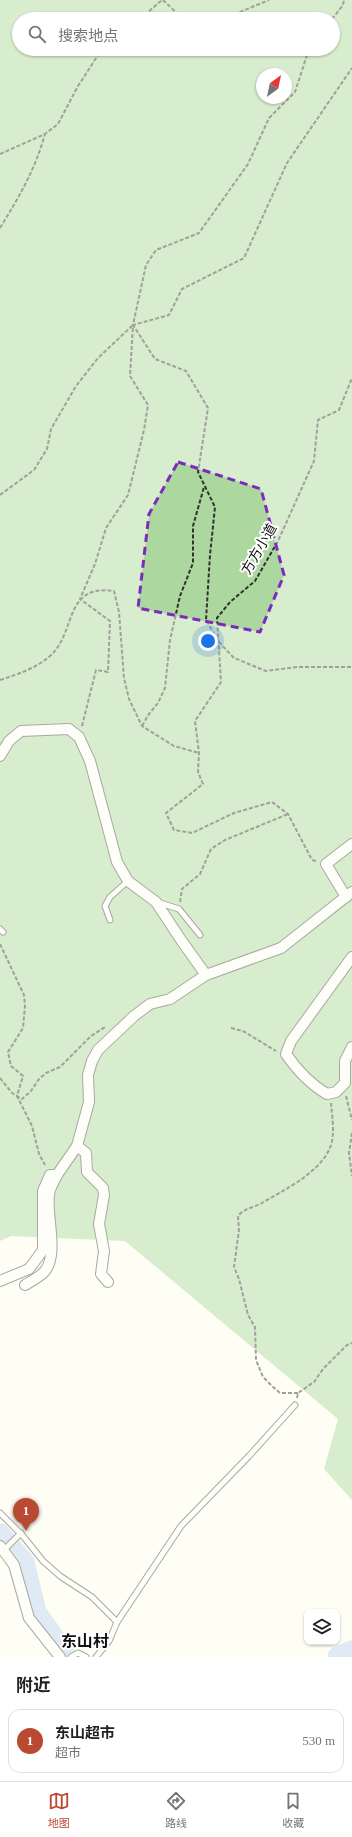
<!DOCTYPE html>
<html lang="zh">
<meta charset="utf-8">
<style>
:root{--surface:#fff;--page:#f6f6f6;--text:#202124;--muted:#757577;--line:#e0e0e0;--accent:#b94930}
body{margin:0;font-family:"Times New Roman","Noto Sans SC",serif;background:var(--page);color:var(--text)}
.controls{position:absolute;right:12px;bottom:12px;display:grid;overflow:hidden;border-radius:8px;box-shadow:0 1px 3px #0004}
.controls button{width:36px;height:36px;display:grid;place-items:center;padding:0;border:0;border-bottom:1px solid var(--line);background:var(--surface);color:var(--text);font:20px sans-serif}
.compass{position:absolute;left:256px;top:68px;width:36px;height:36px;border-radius:50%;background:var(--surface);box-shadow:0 1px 3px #0004;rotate:33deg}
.you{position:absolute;left:208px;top:641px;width:14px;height:14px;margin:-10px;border:3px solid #fff;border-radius:50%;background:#1a73e8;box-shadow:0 0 0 6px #1a73e833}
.badge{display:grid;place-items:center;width:26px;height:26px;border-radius:50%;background:var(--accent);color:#fff;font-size:13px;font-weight:700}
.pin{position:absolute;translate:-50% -33px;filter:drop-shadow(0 1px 2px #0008)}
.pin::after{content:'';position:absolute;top:21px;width:14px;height:12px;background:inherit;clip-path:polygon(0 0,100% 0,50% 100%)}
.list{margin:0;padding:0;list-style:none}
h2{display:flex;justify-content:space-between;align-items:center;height:52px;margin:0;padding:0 16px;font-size:17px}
h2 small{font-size:13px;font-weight:400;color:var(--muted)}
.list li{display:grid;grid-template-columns:26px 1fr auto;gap:12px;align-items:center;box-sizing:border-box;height:64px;margin:0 8px 8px;padding:0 8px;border:1px solid var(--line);border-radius:12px}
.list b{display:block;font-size:15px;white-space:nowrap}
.list p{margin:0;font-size:13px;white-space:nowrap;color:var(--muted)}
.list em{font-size:13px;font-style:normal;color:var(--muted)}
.icon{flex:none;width:22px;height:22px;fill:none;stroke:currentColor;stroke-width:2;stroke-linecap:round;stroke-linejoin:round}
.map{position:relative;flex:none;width:352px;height:1657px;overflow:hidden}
.search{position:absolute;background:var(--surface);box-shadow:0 1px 3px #0004;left:12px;right:12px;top:12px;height:44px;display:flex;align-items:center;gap:10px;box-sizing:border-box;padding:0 14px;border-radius:22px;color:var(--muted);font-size:15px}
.sheet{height:124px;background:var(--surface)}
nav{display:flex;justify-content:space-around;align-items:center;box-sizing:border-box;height:56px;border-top:1px solid var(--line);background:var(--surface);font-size:11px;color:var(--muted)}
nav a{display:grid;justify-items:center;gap:2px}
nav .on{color:var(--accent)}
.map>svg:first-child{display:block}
</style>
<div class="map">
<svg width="352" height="1657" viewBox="0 0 352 1657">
<rect width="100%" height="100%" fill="#fefef4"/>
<!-- forest -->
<path fill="#acd79f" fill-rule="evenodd" d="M0,0H352V1500L324,1469L338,1419L125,1241L11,1236L0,1241ZM19,19H333V49H19ZM262,74H286V98H262Z"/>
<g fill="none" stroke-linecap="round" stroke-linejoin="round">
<!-- river -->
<g stroke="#bcd2f3" stroke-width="21">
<polyline points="0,1534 24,1562 36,1612 68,1657"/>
<polyline points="338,1657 352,1651"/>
</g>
<defs>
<g id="lane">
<polyline points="157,902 179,909 200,935"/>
<polyline points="110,920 105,906 110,897 128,881"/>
<polyline points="0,929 3,932"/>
<polyline points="0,1513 23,1536 43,1561 60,1576 92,1597 117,1622"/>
<polyline points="4,1550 21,1533"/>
<polyline points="71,1657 78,1653 86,1657"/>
<polyline points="96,1657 109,1641 117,1622 181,1526 249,1456 295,1405"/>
</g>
<g id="street">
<polyline points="0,756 9,741 21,731 69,729 79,737 90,761 117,862 128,881 156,902 181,940 206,975 170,999 150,1004 134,1016 98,1050 92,1061 88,1075 89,1102 77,1146"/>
<polyline points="346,897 326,864 352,844"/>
<path d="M352,957L291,1041L286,1054C297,1070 310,1084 327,1094L336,1092L345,1083V1061L352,1047"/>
<polyline points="206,975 281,948 352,892"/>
<polyline points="57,1175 77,1146 86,1153 87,1172 103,1188 104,1195 99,1224 104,1251 101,1274 108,1282"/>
<path d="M0,1281L29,1269L43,1250V1191L50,1175H57C54,1182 49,1189 49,1195C46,1217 59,1253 45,1271C41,1276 32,1281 25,1285"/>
<polyline points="0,1546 14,1565 29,1618 60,1657"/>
</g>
</defs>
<!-- lane casing -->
<use href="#lane" stroke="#434343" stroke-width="7"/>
<!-- street casing -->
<use href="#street" stroke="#434343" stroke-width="12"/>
<!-- path -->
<g stroke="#323232" stroke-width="2" stroke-dasharray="4 2" stroke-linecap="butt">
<polyline points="163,0 183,19"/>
<polyline points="140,19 162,0"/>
<polyline points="223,19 269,0"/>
<polyline points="332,19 343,5 344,0"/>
<polyline points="309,49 295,92 269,118 248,164 199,233 156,250 146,265 133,325 155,359 186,371 208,408 198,472 215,507 210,555 206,620 219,642 234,658 266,671 297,667 352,667"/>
<polyline points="0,154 45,134 58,124 78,86 102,49"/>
<path d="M0,228C19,197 35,170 45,134"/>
<polyline points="0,495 34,470 47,449 51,429 76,386 98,358 133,325"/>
<path d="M0,680C18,674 35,669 50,656C77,632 63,584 114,591L119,612L124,678L129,699L142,726L174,746L199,753"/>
<polyline points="82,726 96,670 108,672 110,621 80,599 95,564 106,528 128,495 144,430 148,405 130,376 133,325 169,315 182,289 244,258 287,163 352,68"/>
<polyline points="142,726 149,714 158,703 165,688 170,640 180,596 193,563 193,526 204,487"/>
<polyline points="316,861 312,860 288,814 272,802 234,813 192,833 174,830 166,813 203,784 198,772 199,753 195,721 221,682 217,618 230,602 255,581 278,541 314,461 318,420 339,410 352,378"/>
<polyline points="180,902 182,889 200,874 211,849 225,840 288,814"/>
<polyline points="0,944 24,995 25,1006 23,1028 8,1052 11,1066 23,1076 17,1096 32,1126 39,1154 45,1165"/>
<polyline points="231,1028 243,1031 276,1051"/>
<polyline points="0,1078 12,1093 22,1099 31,1091 39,1079 46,1073 60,1067 91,1036 105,1027"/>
<polyline points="346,1096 352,1120"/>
<polyline points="352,1133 349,1153 352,1176"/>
<path d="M298,1393H280L272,1386L263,1377L256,1360L255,1327L248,1315L239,1279L234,1267L239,1230L238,1216C244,1208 253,1208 262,1203C284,1190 322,1172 331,1145C335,1132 332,1116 331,1103"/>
<polyline points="297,1398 298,1393 314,1382 323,1369 347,1345 352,1343"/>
</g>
<!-- lane -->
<use href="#lane" stroke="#fff" stroke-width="5"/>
<!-- street -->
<use href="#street" stroke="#fff" stroke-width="10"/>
</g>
<!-- marked area -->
<path d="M0 0H352V1657H0ZM178,462L261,489L284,575L260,632L138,608L149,514Z" fill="#fefef4" fill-opacity=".55" fill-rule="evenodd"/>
<path fill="none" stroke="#7b2cbf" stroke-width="3" stroke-dasharray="8 5" stroke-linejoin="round" d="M178,462L261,489L284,575L260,632L138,608L149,514Z"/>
<g text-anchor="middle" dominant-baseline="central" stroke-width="4" stroke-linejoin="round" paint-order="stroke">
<!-- street labels -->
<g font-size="14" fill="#101010" stroke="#fff">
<text transform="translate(259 549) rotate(-60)">方方小道</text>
</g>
<!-- quarter labels -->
<g font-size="16" font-weight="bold" fill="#101010" stroke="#fff">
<text x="85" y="1641">东山村</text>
</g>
</g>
</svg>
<div class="controls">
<button><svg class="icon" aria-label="layers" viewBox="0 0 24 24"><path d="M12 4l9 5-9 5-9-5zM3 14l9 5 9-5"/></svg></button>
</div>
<svg class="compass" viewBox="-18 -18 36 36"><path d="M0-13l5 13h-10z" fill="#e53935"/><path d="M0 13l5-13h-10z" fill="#757577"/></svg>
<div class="you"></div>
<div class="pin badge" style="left:26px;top:1531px">1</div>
<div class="search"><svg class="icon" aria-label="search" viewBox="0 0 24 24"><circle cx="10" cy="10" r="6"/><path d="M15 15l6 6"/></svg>搜索地点</div>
</div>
<section class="sheet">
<h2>附近<small></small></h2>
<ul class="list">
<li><span class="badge">1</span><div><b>东山超市</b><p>超市</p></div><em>530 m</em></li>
</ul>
</section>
<nav>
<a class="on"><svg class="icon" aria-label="map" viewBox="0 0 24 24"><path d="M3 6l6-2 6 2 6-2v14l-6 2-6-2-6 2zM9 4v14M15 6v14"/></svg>地图</a>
<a><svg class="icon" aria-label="directions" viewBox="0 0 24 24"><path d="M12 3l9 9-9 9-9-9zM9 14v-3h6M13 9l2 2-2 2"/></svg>路线</a>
<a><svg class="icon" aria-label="saved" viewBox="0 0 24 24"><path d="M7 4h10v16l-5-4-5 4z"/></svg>收藏</a>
</nav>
